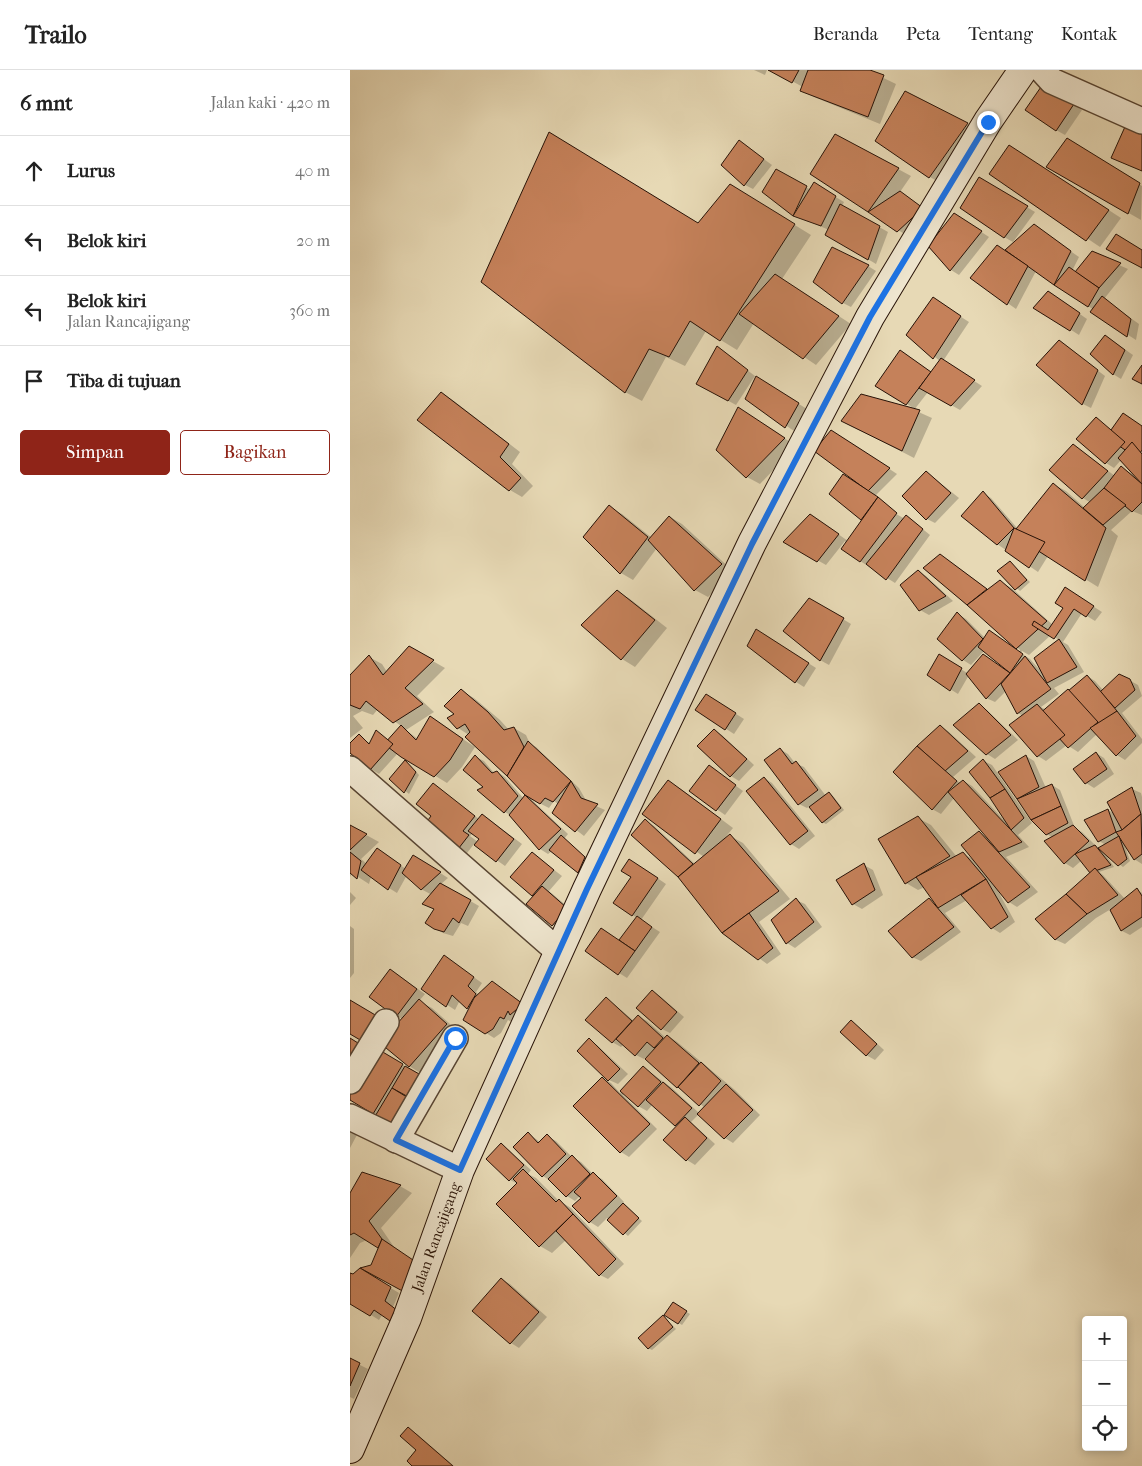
<!DOCTYPE html>
<html lang="id">
<meta charset="utf-8">
<style>
:root{--surface:#fff;--page:#f2f2f2;--text:#222;--muted:#767676;--line:#e0e0e0;--accent:#8f2418}
body{margin:0;font-family:"IM FELL French Canon",serif;background:var(--page);color:var(--text)}
.controls{position:absolute;right:15px;bottom:15px;display:grid;overflow:hidden;border-radius:5px;box-shadow:0 2px 8px #0003}
.controls button{width:45px;height:45px;display:grid;place-items:center;padding:0;border:0;border-bottom:1px solid var(--line);background:var(--surface);color:var(--text);font:25px sans-serif}
.stop{position:absolute;width:15px;height:15px;margin:-11px;border:4px solid #1a73e8;border-radius:50%;background:#fff}
.stop.end{background:#1a73e8;border-color:#fff;box-shadow:0 1px 5px #0008}
.list{margin:0;padding:0;list-style:none}
h2{display:flex;justify-content:space-between;align-items:center;height:65px;margin:0;padding:0 20px;font-size:21px}
h2 small{font-size:16px;font-weight:400;color:var(--muted)}
.list li{display:grid;grid-template-columns:32px 1fr auto;gap:15px;align-items:center;box-sizing:border-box;height:70px;padding:0 20px;border-top:1px solid var(--line)}
.list b{display:block;font-size:19px;white-space:nowrap}
.list p{margin:0;font-size:16px;white-space:nowrap;color:var(--muted)}
.list em{font-size:16px;font-style:normal;color:var(--muted)}
.actions{display:flex;gap:10px;padding:15px 20px}
.actions a{flex:1;padding:11px 0;border:1px solid var(--accent);border-radius:5px;text-align:center;font-size:18px;color:var(--accent)}
.actions .main{background:var(--accent);color:#fff}
.icon{flex:none;width:28px;height:28px;fill:none;stroke:currentColor;stroke-width:2;stroke-linecap:round;stroke-linejoin:round}
.map{position:relative;flex:none;width:792px;height:1396px;overflow:hidden}
header{display:flex;align-items:center;gap:30px;box-sizing:border-box;height:70px;padding:0 25px;background:var(--surface);border-bottom:1px solid var(--line)}
header strong{font-size:24px}
nav{display:flex;gap:28px;margin-inline-start:auto;font-size:18px}
main{display:flex}
aside{flex:1;background:var(--surface)}
.map>svg:first-child{display:block}
</style>
<header>
<strong>Trailo</strong>
<nav><a>Beranda</a><a>Peta</a><a>Tentang</a><a>Kontak</a></nav>
</header>
<main>
<aside>
<h2>6 mnt<small>Jalan kaki · 420 m</small></h2>
<ul class="list">
<li><svg class="icon" aria-label="ahead" viewBox="0 0 24 24"><path d="M12 20V5M6 11l6-6 6 6"/></svg><div><b>Lurus</b></div><em>40 m</em></li>
<li><svg class="icon" aria-label="left" viewBox="0 0 24 24"><path d="M17 20v-9H6M10 6l-5 5 5 5"/></svg><div><b>Belok kiri</b></div><em>20 m</em></li>
<li><svg class="icon" aria-label="left" viewBox="0 0 24 24"><path d="M17 20v-9H6M10 6l-5 5 5 5"/></svg><div><b>Belok kiri</b><p>Jalan Rancajigang</p></div><em>360 m</em></li>
<li><svg class="icon" aria-label="arrive" viewBox="0 0 24 24"><path d="M6 21V4h12l-3 4 3 4H6"/></svg><div><b>Tiba di tujuan</b></div></li>
</ul>
<div class="actions"><a class="main">Simpan</a><a>Bagikan</a></div>
</aside>
<div class="map">
<svg width="792" height="1396" viewBox="0 0 792 1396">
<rect width="100%" height="100%" fill="#e7d9b5"/>
<filter id="stains"><feTurbulence type="fractalNoise" baseFrequency=".004" numOctaves="4"/><feColorMatrix values="0 0 0 0 .2 0 0 0 0 .09 0 0 0 0 .02 0 0 0 .5 -.17"/></filter>
<radialGradient id="worn" r=".72"><stop offset=".6" stop-color="#630" stop-opacity="0"/><stop offset="1" stop-color="#630" stop-opacity=".3"/></radialGradient>
<!-- shadow -->
<g fill="#0003" fill-rule="evenodd">
<polygon points="404,0 417,0 415,5"/>
<polygon points="421,0 517,0 546,14 530,54 464,27 451,20 453,17"/>
<polygon points="702,20 732,40 715,65 706,60"/>
<polygon points="618,54 630,61 592,114 580,107"/>
<polygon points="485,65 561,106 550,122 580,143 556,165 518,141"/>
<polygon points="389,71 422,95 403,119 395,115"/>
<polygon points="729,77 792,116 791,150 698,97"/>
<polygon points="672,84 771,148 750,177 641,104"/>
<polygon points="426,101 461,120 464,114 494,132 492,136 538,162 526,194 476,164 479,160 444,145 413,122"/>
<polygon points="629,108 685,142 663,172 654,167"/>
<polygon points="396,125 461,165 432,209 501,254 466,295 404,253 387,280 356,261 335,296 316,287 292,331 275,322 348,154"/>
<polygon points="613,150 639,167 609,205 601,200 579,176"/>
<polygon points="684,156 729,187 722,201 726,203 742,183 778,199 754,229 789,254 786,270 742,242 744,240 686,201 666,239 622,208 656,181"/>
<polygon points="518,196 526,201 501,237 493,233"/>
<polygon points="707,228 737,249 729,265 685,237"/>
<polygon points="591,234 619,252 593,291 632,316 610,340 578,322 564,340 582,348 564,388 506,358 565,339 527,316 582,303 590,291 557,265"/>
<polygon points="709,271 755,306 741,338 733,334 688,295"/>
<polygon points="763,271 783,285 771,309 763,304"/>
<polygon points="367,277 405,306 386,335 347,314"/>
<polygon points="415,313 457,339 444,361 396,328"/>
<polygon points="92,323 104,331 170,382 162,394 183,416 172,427 160,420"/>
<polygon points="400,345 446,376 410,414 397,407"/>
<polygon points="746,349 763,361 792,357 792,445 782,441 761,460 768,466 748,517 698,486 688,502 647,474 633,423 641,428 668,459 703,414 716,421 735,438 741,433 733,428 701,400 723,375 765,406 772,398 784,405 771,390 764,398 756,393"/>
<polygon points="490,366 547,404 525,426 542,439 541,441 555,449 556,447 564,452 580,465 545,513 510,491 495,471 476,495 435,472 468,450 498,471 513,450 481,424 493,405 501,408"/>
<polygon points="576,403 584,408 609,428 585,453 577,449"/>
<polygon points="259,437 272,444 302,468 320,447 332,454 384,502 358,527 345,520 307,478 283,510 271,503"/>
<path d="M599,491L639,520L650,511L663,519L703,555L724,524L752,542L745,551L732,543L713,572L718,575L734,602L704,618L709,624L691,637L696,640L719,620L737,606L745,611L753,620L779,610L788,615L792,626L772,643L792,669V673L775,690L767,685L747,664L728,682L717,675L696,691L688,686L673,646L668,643L656,621L645,632L636,628L619,605L608,624L600,619L589,586L619,604L633,586L653,598L654,596L636,579L621,595L613,590L608,544L616,549L635,568L640,561L669,582L670,580L575,498ZM701,565L709,570L690,600L680,589L671,583L672,581L679,585Z"/>
<polygon points="660,493 680,512 670,521 649,501"/>
<polygon points="568,501 576,506 603,531 579,545 570,540"/>
<polygon points="267,521 280,529 317,558 285,597 272,589 233,555"/>
<polygon points="460,529 501,554 479,595 470,590 435,561"/>
<polygon points="414,565 466,598 454,617 446,612"/>
<polygon points="60,578 95,598 67,626 84,642 56,660 68,669 81,648 125,677 112,697 97,713 48,683 29,704 21,699 0,681 0,675 9,666 21,674 26,662 39,670 51,656 28,639 23,645 12,641 3,646 13,658 0,668 0,606 19,587 32,594 37,602"/>
<polygon points="111,621 124,628 150,650 159,660 164,658 176,665 180,674 186,677 229,718 237,732 255,740 234,766 203,742 208,734 204,731 199,738 181,729 218,764 214,769 243,793 236,806 202,781 198,784 190,779 160,745 155,742 135,717 126,687 134,691 144,703 147,702 155,707 174,729 177,725 119,665 108,658 106,644"/>
<polygon points="364,630 394,649 384,664 347,640"/>
<polygon points="629,635 637,640 668,670 645,689 637,684"/>
<polygon points="590,656 598,661 626,687 603,707 611,714 614,711 622,716 653,749 654,748 634,691 642,695 682,753 668,765 679,777 656,787 688,822 667,837 659,832 649,820 648,821 665,852 650,863 642,858 617,830 595,843 611,862 571,891 562,887 579,830 586,834 575,817 568,820 556,813 568,748 581,755 607,787 613,784 623,789 629,763 637,767 604,728 591,744 582,739"/>
<polygon points="364,660 372,665 404,695 389,711 381,706"/>
<polygon points="430,679 438,684 445,693 454,697 476,726 479,723 483,726 494,740 476,754 472,752 460,736 457,738 449,734"/>
<polygon points="746,683 754,688 764,704 744,718 736,713"/>
<polygon points="676,686 684,691 696,718 702,715 710,720 725,758 732,762 749,779 756,775 749,771 758,740 765,744 782,719 791,723 792,727 792,794 784,789 775,776 780,791 773,797 754,782 764,797 749,802 753,805 775,829 787,820 792,823 792,857 780,865 772,861 761,839 746,848 715,874 706,870 687,849 741,803 731,791 723,798 715,793 696,771 703,768 697,764 682,749 650,702"/>
<polygon points="59,694 69,705 59,724 41,709"/>
<polygon points="367,702 393,721 375,745 341,721"/>
<polygon points="414,708 422,713 465,766 449,779 441,774"/>
<polygon points="318,712 331,719 383,758 374,769 380,766 393,773 440,829 409,852 431,884 417,894 373,862 328,806 295,751 304,756 345,794 354,787 294,744"/>
<path d="M83,715L129,749L132,745L140,750L172,774L155,796L124,774L114,787L83,746ZM123,763L130,769L128,772L120,766Z"/>
<polygon points="0,756 29,772 11,789 17,794 35,785 56,799 72,791 98,808 91,814 129,836 118,856 111,853 103,866 93,863 84,858 85,840 74,834 82,825 71,819 57,805 47,823 21,807 19,814 2,803 0,807"/>
<polygon points="182,783 212,806 199,821 225,843 211,859 203,855 185,826 162,807"/>
<polygon points="288,795 316,814 291,850 310,862 277,908 269,903 270,871 287,848 265,833 282,807"/>
<polygon points="514,795 523,800 533,825 512,839 503,834 488,810"/>
<polygon points="0,822 6,828 0,835"/>
<polygon points="446,830 455,834 472,857 445,878 437,873"/>
<polygon points="0,856 4,859 4,903 0,908"/>
<polygon points="94,886 132,913 126,922 129,925 151,918 181,939 163,953 158,950 151,963 144,968 136,963 120,939 110,930 105,940 73,919"/>
<polygon points="41,900 75,924 69,931 82,938 109,962 72,1004 59,996 53,949 46,946"/>
<polygon points="302,921 310,926 334,947 320,963 312,959"/>
<polygon points="256,929 264,934 284,951 289,947 297,951 316,968 318,966 326,971 385,1020 410,1045 383,1073 375,1068 349,1044 341,1052 365,1074 345,1095 337,1090 328,1057 303,1034 297,1041 288,1036 274,1023 273,1025 307,1059 279,1087 271,1082 224,1036 252,1008 261,1013 270,1023 293,997 322,1018 349,1043 355,1038 296,987 294,989 286,985 274,974 271,977 262,972"/>
<polygon points="501,952 509,957 534,980 525,990 516,985"/>
<polygon points="0,969 24,984 26,979 85,1014 27,1045 0,1029"/>
<polygon points="239,970 247,975 278,1004 268,1014 259,1010"/>
<polygon points="0,1058 8,1063 0,1078"/>
<polygon points="179,1064 190,1072 197,1066 206,1071 222,1087 231,1092 243,1104 252,1109 274,1132 272,1134 292,1151 278,1166 257,1148 248,1157 240,1152 224,1136 232,1128 230,1126 225,1131 217,1126 202,1112 193,1106 165,1077"/>
<polygon points="151,1075 159,1080 181,1100 178,1104 186,1108 208,1130 221,1138 274,1194 258,1209 250,1205 216,1170 202,1183 190,1176 168,1114 160,1110"/>
<polygon points="50,1116 62,1123 31,1158 44,1177 26,1209 49,1223 43,1237 56,1247 32,1245 29,1250 0,1232 0,1204 3,1205 10,1199 22,1196 30,1177 17,1170 10,1173 0,1188 0,1126"/>
<polygon points="151,1209 160,1214 197,1247 169,1278 161,1273 123,1241"/>
<polygon points="323,1234 340,1244 332,1255 316,1245"/>
<polygon points="313,1247 326,1259 302,1280 298,1278"/>
<polygon points="0,1290 18,1299 4,1329 0,1327"/>
<polygon points="58,1359 67,1364 104,1396 64,1396 68,1380"/>
</g>
<!-- building -->
<g fill="#c5815a" stroke="#271207">
<polygon points="418,0 449,0 442,13"/>
<polygon points="458,0 520,0 534,5 518,47 450,21"/>
<polygon points="693,14 724,34 706,61 675,40"/>
<polygon points="555,21 618,53 579,108 525,71"/>
<polygon points="778,50 792,56 792,101 761,88"/>
<polygon points="199,62 348,153 380,114 445,154 370,271 340,251 319,287 299,279 275,323 131,212"/>
<polygon points="485,64 549,98 518,142 460,104"/>
<polygon points="717,68 790,113 778,144 696,97"/>
<polygon points="389,70 414,89 394,116 371,95"/>
<polygon points="659,75 759,140 736,171 639,104"/>
<polygon points="426,99 457,116 443,146 412,122"/>
<polygon points="629,107 678,136 654,168 610,138"/>
<polygon points="464,112 486,126 471,156 443,146"/>
<polygon points="550,121 573,138 547,162 518,142"/>
<polygon points="490,134 530,156 518,190 475,165"/>
<polygon points="604,143 632,161 600,201 578,176"/>
<polygon points="684,154 721,181 704,215 655,180"/>
<polygon points="766,164 792,180 792,198 756,179"/>
<polygon points="647,175 678,196 657,235 620,208"/>
<polygon points="482,177 519,195 492,234 463,212"/>
<polygon points="742,181 771,193 749,218 725,202"/>
<polygon points="719,197 749,218 738,237 704,215"/>
<polygon points="425,204 489,246 453,289 389,244"/>
<polygon points="698,221 730,243 720,261 683,238"/>
<polygon points="752,226 781,249 777,267 740,242"/>
<polygon points="583,227 611,246 583,289 556,265"/>
<polygon points="755,265 775,280 763,305 740,284"/>
<polygon points="709,270 748,300 732,335 686,295"/>
<polygon points="367,276 398,300 378,331 346,314"/>
<polygon points="550,280 581,302 556,335 525,316"/>
<polygon points="591,288 625,310 601,336 569,318"/>
<polygon points="792,295 792,314 782,309"/>
<polygon points="406,306 449,333 435,358 395,329"/>
<polygon points="91,322 159,374 150,387 171,408 159,421 67,350"/>
<polygon points="511,324 570,340 552,381 491,351"/>
<polygon points="388,337 435,368 396,408 366,380"/>
<polygon points="773,343 792,356 792,380 787,388 756,367"/>
<polygon points="746,347 775,372 755,394 726,369"/>
<polygon points="481,360 540,398 518,421 464,381"/>
<polygon points="782,372 792,384 792,414 768,388"/>
<polygon points="723,374 758,401 732,429 699,400"/>
<polygon points="771,396 792,414 792,432 782,442 754,418"/>
<polygon points="576,401 601,423 576,450 552,426"/>
<polygon points="493,404 528,427 511,450 479,424"/>
<polygon points="703,413 756,458 735,511 662,464"/>
<polygon points="754,418 776,435 753,455 733,438"/>
<polygon points="633,421 664,458 647,475 611,446"/>
<polygon points="528,427 547,443 510,492 491,479"/>
<polygon points="259,435 298,467 270,504 233,467"/>
<polygon points="460,444 489,464 467,492 433,472"/>
<polygon points="556,445 573,459 536,510 516,494"/>
<polygon points="319,446 372,494 344,521 298,470"/>
<polygon points="664,458 695,472 679,498 655,481"/>
<polygon points="590,484 637,519 617,535 573,498"/>
<polygon points="660,491 677,510 665,520 647,501"/>
<polygon points="568,500 596,526 569,541 550,515"/>
<polygon points="650,510 697,551 666,579 617,535"/>
<polygon points="715,517 744,536 736,547 724,539 704,569 682,555 684,551 698,560 713,538 705,533"/>
<polygon points="267,520 305,550 271,590 231,555"/>
<polygon points="459,528 494,548 470,591 433,561"/>
<polygon points="607,542 633,569 612,591 587,569"/>
<polygon points="406,559 459,593 445,613 397,576"/>
<polygon points="639,560 673,584 660,603 628,577"/>
<polygon points="709,569 727,597 697,613 684,588"/>
<polygon points="59,576 84,590 55,618 73,634 43,653 16,631 10,639 0,635 0,605 19,585 33,605"/>
<polygon points="589,584 612,598 600,621 577,605"/>
<polygon points="633,584 660,603 636,629 616,604"/>
<polygon points="675,586 701,619 667,644 651,614"/>
<polygon points="769,604 780,609 785,620 765,638 750,622"/>
<polygon points="737,605 767,641 748,656 718,621"/>
<polygon points="111,619 138,642 154,660 164,657 174,677 157,706 115,667 120,662 115,654 107,659 97,648 104,644 94,636"/>
<polygon points="718,619 748,652 718,678 688,645"/>
<polygon points="356,624 386,643 375,660 345,640"/>
<polygon points="629,633 661,665 636,685 603,655"/>
<polygon points="687,634 715,665 687,687 659,655"/>
<polygon points="767,641 786,666 766,686 740,658"/>
<polygon points="80,646 113,669 100,690 84,707 51,687 34,674 51,655 66,670"/>
<polygon points="590,655 618,681 595,701 567,676"/>
<polygon points="364,659 397,689 380,707 347,676"/>
<polygon points="26,660 43,674 20,700 0,683 0,673 9,664 19,674"/>
<polygon points="178,671 221,711 203,732 195,728 190,734 175,725 157,706"/>
<polygon points="567,676 607,711 582,740 543,702"/>
<polygon points="430,678 442,694 446,691 468,720 448,735 414,690"/>
<polygon points="746,682 757,699 735,714 723,699"/>
<polygon points="125,685 142,703 147,701 168,726 154,743 127,720 133,717 113,700"/>
<polygon points="676,685 689,717 667,729 648,702"/>
<polygon points="633,689 655,719 640,728 619,702"/>
<polygon points="55,690 66,702 54,723 39,709"/>
<polygon points="359,695 386,715 366,741 339,721"/>
<polygon points="414,707 458,761 440,775 396,721"/>
<polygon points="318,710 371,749 345,784 292,744"/>
<polygon points="613,710 661,760 672,772 649,782 598,722"/>
<polygon points="221,711 231,728 248,734 225,762 202,743"/>
<polygon points="83,713 125,746 113,761 119,765 105,783 73,757 81,746 66,734"/>
<polygon points="702,714 711,736 681,750 667,729"/>
<polygon points="782,717 791,744 772,760 757,732"/>
<polygon points="655,719 674,748 661,760 640,728"/>
<polygon points="479,722 491,738 472,753 459,737"/>
<polygon points="175,725 211,759 189,780 159,745"/>
<polygon points="711,736 718,753 696,765 681,750"/>
<polygon points="758,739 766,762 748,772 734,750"/>
<polygon points="132,744 164,769 146,792 124,775 129,769 118,761"/>
<polygon points="791,744 792,784 784,790 766,762 772,760"/>
<polygon points="568,746 600,786 555,814 528,769"/>
<polygon points="295,749 343,794 328,807 281,765"/>
<polygon points="0,755 17,764 0,780"/>
<polygon points="723,755 739,771 714,794 694,771"/>
<polygon points="629,761 680,817 658,833 611,775"/>
<polygon points="380,764 429,821 372,863 328,807"/>
<polygon points="211,765 235,787 228,803 199,780"/>
<polygon points="769,766 777,789 768,796 748,778"/>
<polygon points="745,775 761,795 740,803 725,784"/>
<polygon points="27,778 51,795 38,820 11,800"/>
<polygon points="0,782 11,791 7,809 0,803"/>
<polygon points="182,782 204,800 182,826 160,807"/>
<polygon points="613,782 636,809 588,838 566,807"/>
<polygon points="63,785 91,802 71,820 52,803"/>
<polygon points="279,789 308,808 282,846 263,833 281,807 271,801"/>
<polygon points="514,793 525,820 502,835 486,810"/>
<polygon points="745,798 768,825 737,844 716,824"/>
<polygon points="636,809 658,847 641,859 611,825"/>
<polygon points="90,813 121,830 109,853 103,848 94,862 84,859 75,853 84,839 72,834"/>
<polygon points="192,816 217,838 202,856 176,834"/>
<polygon points="787,818 792,826 792,847 771,861 760,840"/>
<polygon points="716,824 737,844 705,870 685,849"/>
<polygon points="446,828 464,852 436,874 421,850"/>
<polygon points="579,828 604,857 562,888 538,861"/>
<polygon points="399,843 423,878 408,890 372,863"/>
<polygon points="287,846 302,857 285,881 269,870"/>
<polygon points="251,858 285,881 268,905 235,881"/>
<polygon points="94,885 124,907 118,916 126,924 117,939 102,925 96,937 71,919"/>
<polygon points="40,899 67,919 46,947 19,927"/>
<polygon points="142,911 173,934 160,945 158,941 154,949 150,947 143,959 135,964 113,950 124,928"/>
<polygon points="302,920 327,942 311,960 286,938"/>
<polygon points="256,927 282,951 262,973 235,950"/>
<polygon points="69,929 97,954 59,997 30,973"/>
<polygon points="0,930 32,949 17,974 0,964"/>
<polygon points="288,945 313,968 304,978 297,972 285,986 266,969"/>
<polygon points="501,950 527,974 516,986 490,962"/>
<polygon points="317,965 349,993 327,1018 295,989"/>
<polygon points="0,968 16,978 0,1002"/>
<polygon points="239,968 270,999 258,1011 227,981"/>
<polygon points="26,978 53,994 23,1044 0,1030 0,1020"/>
<polygon points="351,992 371,1011 349,1036 328,1017"/>
<polygon points="55,996 78,1009 64,1030 42,1018"/>
<polygon points="293,996 311,1012 288,1037 270,1021"/>
<polygon points="252,1007 300,1054 270,1083 223,1036"/>
<polygon points="313,1012 342,1038 325,1056 296,1030"/>
<polygon points="376,1014 403,1040 374,1069 347,1044"/>
<polygon points="42,1018 60,1029 42,1058 24,1048"/>
<polygon points="335,1047 357,1068 336,1091 313,1070"/>
<polygon points="178,1062 188,1073 197,1064 216,1084 192,1107 163,1077"/>
<polygon points="151,1073 174,1095 159,1111 136,1089"/>
<polygon points="222,1085 240,1104 216,1127 198,1109"/>
<polygon points="173,1099 206,1132 209,1129 223,1144 189,1177 146,1134 167,1113 163,1109"/>
<polygon points="12,1102 51,1115 19,1151 32,1169 28,1178 4,1163 0,1165 0,1123"/>
<polygon points="243,1102 267,1126 239,1153 222,1136 231,1128 224,1122"/>
<polygon points="273,1133 289,1148 273,1165 257,1150"/>
<polygon points="223,1144 266,1189 249,1206 206,1161"/>
<polygon points="32,1169 66,1192 58,1224 10,1198 21,1195"/>
<polygon points="10,1198 41,1217 35,1231 48,1241 43,1253 24,1240 20,1246 0,1234 0,1203 3,1204"/>
<polygon points="151,1208 189,1242 160,1274 122,1241"/>
<polygon points="323,1232 337,1241 328,1254 314,1245"/>
<polygon points="313,1245 323,1257 298,1279 288,1268"/>
<polygon points="0,1288 10,1293 0,1316"/>
<polygon points="58,1357 103,1396 62,1396 57,1391 66,1380 50,1366"/>
</g>
<g fill="none" stroke-linecap="round" stroke-linejoin="round">
<defs>
<g id="street">
<polyline points="692,0 702,11 792,51"/>
<polyline points="0,699 209,882"/>
<polyline points="0,1011 36,952"/>
<polyline points="0,1047 110,1100"/>
<polyline points="46,1070 105,968"/>
</g>
<polyline id="secondary" points="0,1379 57,1248 110,1100 237,819 402,473 520,247 638,51 673,0"/>
</defs>
<!-- street casing -->
<use href="#street" stroke="#574432" stroke-width="28"/>
<!-- secondary casing -->
<use href="#secondary" stroke="#271207" stroke-width="30"/>
<!-- street -->
<use href="#street" stroke="#efe6cf" stroke-width="25"/>
<!-- secondary -->
<use href="#secondary" stroke="#efe6cf" stroke-width="28"/>
</g>
<g fill="none" stroke-linecap="round" stroke-linejoin="round">
<!-- route -->
<polyline stroke="#1a73e8" stroke-width="6" points="105,968 46,1070 110,1100 237,819 402,474 520,247 638,52"/>
</g>
<g text-anchor="middle" dominant-baseline="central" stroke-width="5" stroke-linejoin="round" paint-order="stroke">
<!-- street labels -->
<g font-size="15" fill="#271207" stroke="#efe6cf">
<text transform="translate(86 1167) rotate(-70)">Jalan Rancajigang</text>
</g>
</g>
<rect width="100%" height="100%" filter="url(#stains)"/>
<rect width="100%" height="100%" fill="url(#worn)"/>
</svg>
<div class="controls">
<button>+</button>
<button>−</button>
<button><svg class="icon" aria-label="locate" viewBox="0 0 24 24"><circle cx="12" cy="12" r="6"/><path d="M12 2v4M12 18v4M2 12h4M18 12h4"/></svg></button>
</div>
<div class="stop" style="left:105px;top:968px"></div>
<div class="stop end" style="left:638px;top:52px"></div>
</div>
</main>
